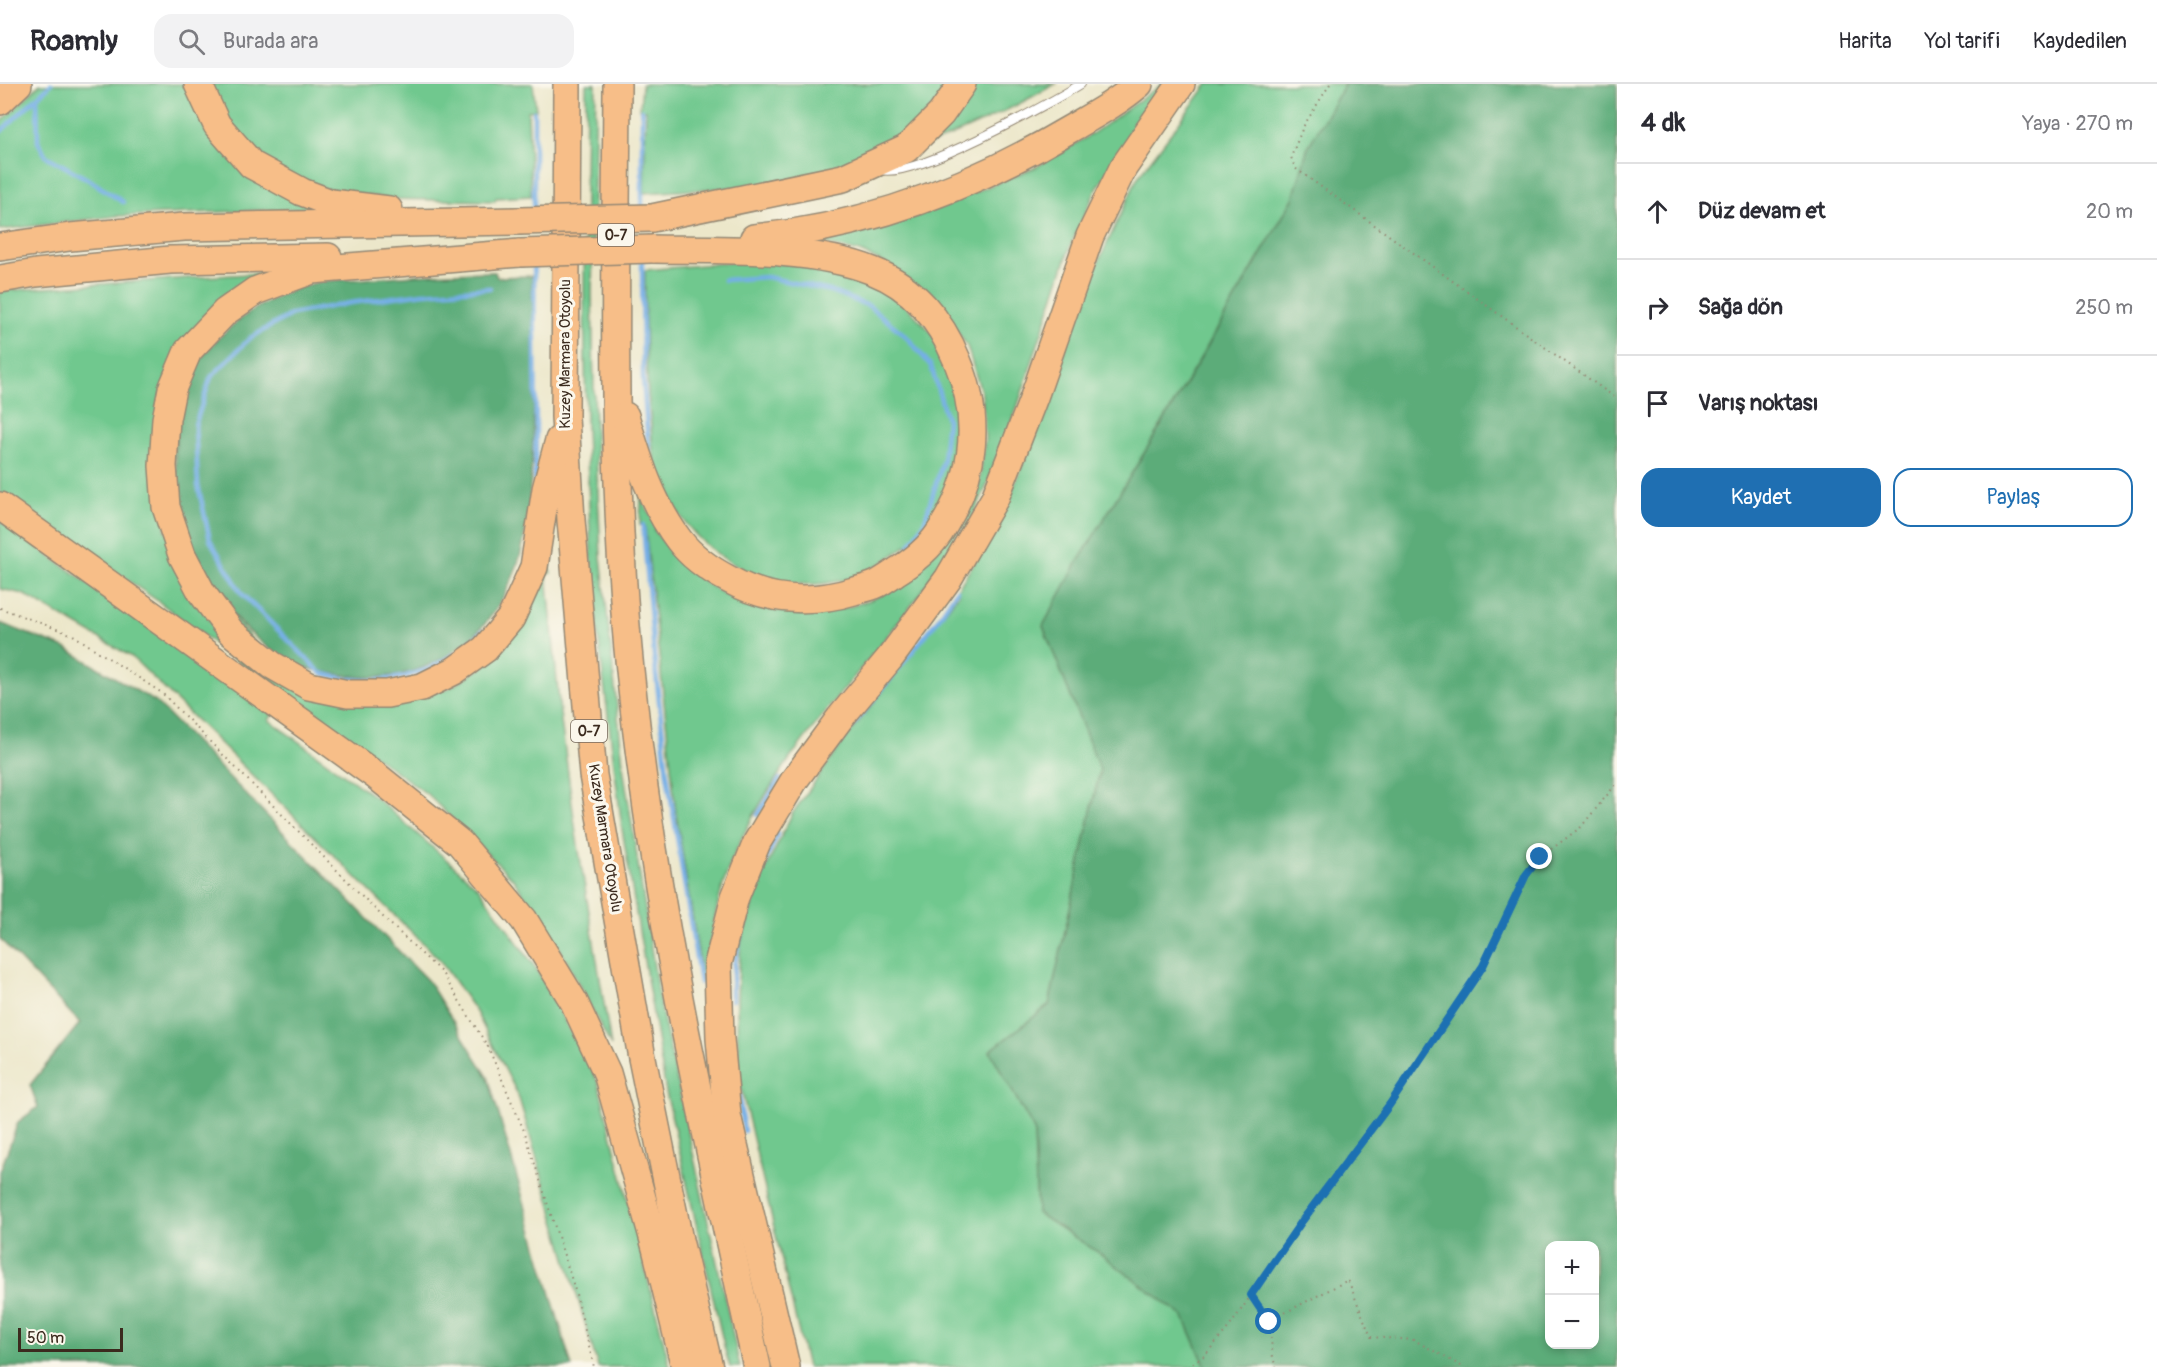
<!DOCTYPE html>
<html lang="tr">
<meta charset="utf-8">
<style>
:root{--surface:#fff;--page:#f2f2f3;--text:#2b2b33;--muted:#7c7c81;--line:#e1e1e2;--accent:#1f6fb2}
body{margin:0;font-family:Pangolin,sans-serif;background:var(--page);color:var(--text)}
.controls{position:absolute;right:18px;bottom:18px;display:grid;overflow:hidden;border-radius:12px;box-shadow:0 3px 9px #0003}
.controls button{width:54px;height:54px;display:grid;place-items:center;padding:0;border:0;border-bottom:2px solid var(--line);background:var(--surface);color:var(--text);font:30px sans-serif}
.scale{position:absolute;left:18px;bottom:15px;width:105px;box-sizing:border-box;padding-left:6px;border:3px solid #3b2a1e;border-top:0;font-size:16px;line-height:21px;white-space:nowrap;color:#3b2a1e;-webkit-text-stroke:4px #fbf7ec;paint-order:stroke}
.stop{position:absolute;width:18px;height:18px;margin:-14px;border:4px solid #1f6fb2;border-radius:50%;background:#fff}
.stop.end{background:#1f6fb2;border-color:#fff;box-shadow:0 2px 6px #0008}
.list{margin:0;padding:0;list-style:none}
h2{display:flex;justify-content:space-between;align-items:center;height:78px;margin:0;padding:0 24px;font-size:26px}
h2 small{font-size:20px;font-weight:400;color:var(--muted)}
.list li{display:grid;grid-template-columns:39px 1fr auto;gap:18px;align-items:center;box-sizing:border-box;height:96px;padding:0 24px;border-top:2px solid var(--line)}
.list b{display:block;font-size:22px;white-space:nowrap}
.list em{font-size:20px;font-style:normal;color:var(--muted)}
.actions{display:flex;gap:12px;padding:18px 24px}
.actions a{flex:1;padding:14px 0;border:2px solid var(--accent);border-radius:18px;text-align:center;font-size:21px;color:var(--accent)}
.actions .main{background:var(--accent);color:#fff}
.icon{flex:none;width:33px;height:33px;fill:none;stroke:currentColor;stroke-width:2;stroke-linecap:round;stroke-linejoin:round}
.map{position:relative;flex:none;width:1617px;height:1283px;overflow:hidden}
header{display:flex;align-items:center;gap:36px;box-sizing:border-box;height:84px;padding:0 30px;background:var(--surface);border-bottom:2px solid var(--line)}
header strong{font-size:28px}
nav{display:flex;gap:33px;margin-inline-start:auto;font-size:21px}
.search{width:420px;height:54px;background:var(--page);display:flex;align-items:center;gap:15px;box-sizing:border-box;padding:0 21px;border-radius:18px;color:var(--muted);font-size:22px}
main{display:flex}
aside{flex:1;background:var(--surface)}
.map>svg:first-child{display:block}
</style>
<header>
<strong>Roamly</strong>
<div class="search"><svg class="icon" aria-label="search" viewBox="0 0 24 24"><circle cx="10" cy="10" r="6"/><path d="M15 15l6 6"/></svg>Burada ara</div>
<nav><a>Harita</a><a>Yol tarifi</a><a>Kaydedilen</a></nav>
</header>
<main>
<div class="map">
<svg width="1617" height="1283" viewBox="0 0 1617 1283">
<rect width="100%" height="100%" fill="#fbf7ec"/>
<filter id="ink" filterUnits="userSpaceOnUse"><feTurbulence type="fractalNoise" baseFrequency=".0167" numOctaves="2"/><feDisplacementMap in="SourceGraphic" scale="12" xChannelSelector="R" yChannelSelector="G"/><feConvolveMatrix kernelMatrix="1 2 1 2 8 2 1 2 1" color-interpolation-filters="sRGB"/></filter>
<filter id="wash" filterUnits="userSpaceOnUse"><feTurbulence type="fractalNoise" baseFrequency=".008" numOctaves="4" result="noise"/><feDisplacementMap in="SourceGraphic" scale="24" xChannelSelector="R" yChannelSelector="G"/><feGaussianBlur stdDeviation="1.35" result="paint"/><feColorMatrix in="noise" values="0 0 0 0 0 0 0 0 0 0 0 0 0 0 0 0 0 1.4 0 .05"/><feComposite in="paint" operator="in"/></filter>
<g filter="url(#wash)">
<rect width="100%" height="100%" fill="#ece7ca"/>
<!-- green -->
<g fill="#6fc88e" stroke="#557956" stroke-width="1.5">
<polygon points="40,0 189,0 194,15 319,124 117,132 0,146 0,39"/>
<polygon points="210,0 533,0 536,26 528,27 531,112 496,114 495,117 390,115 323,104 284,89 250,61 226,35"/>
<polygon points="586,0 596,0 592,209 595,346 601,472 624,689 659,915 740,1283 730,1283 725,1266 666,1008 622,745 598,551 591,474 586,346 584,208"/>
<polygon points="642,0 952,0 906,53 836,89 760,102 644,109 646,26 640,26"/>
<path d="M969,0H1055C1009,27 962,48 913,67Z"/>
<path d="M1162,0H1170L1135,47L1096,106L1071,160L1004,363L966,448L961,445C947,468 933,492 917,514C853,600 777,672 733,773C717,811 711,852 705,892L702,893L676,729L645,442L640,441L641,414L658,444L654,446C666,461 679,478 694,490C759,542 841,539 910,496L907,492L974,403H979L985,354L982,311L967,262L940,222L888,181L860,168L817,158L867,147L919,131L1036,83L1092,50Z"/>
<polygon points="1208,0 1345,0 1308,63 1293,115 1168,330 1079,476 1043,542 1100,686 1049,921 990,967 1034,1046 1037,1129 1098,1168 1184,1233 1206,1283 807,1283 738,991 737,912 741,858 760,797 792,730 844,657 959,510 957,506 998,441 1045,326 1079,220 1138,93"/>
<path d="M737,178L799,180L852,189L882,203L906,222L932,249L953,290L962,331L961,379L938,428L911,464L907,461C888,475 867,491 844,496C775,512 707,479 673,420C665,407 658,392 655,378C652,366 652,353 651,341C645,290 645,238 645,186Z"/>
<polygon points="291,187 188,252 165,445 282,595 446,606 483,583 503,564 521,541 538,509 547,469 551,489 547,490 560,629 576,749 611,962 555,855 513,795 427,710 301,618 298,623 158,517 0,409 0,207"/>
<polygon points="0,437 273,630 269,636 376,714 478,803 537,886 598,998 670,1283 598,1283 518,1011 476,928 439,875 132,573 23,510 0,505"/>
</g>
<!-- forest -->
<g fill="#5bac79" stroke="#4b6b4c" stroke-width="1.5" fill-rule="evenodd">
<path d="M1345,0H1617V1283H1206L1184,1233L1098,1168L1037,1129L1034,1046L990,967L1049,921L1100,686L1043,542L1079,476L1168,330L1293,115L1308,63ZM1550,1162H1594V1260H1550Z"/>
<path d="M495,188L497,193L532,192C533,258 536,325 531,392C529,426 526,463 512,495C495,537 463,568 422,584C392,596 361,595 330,589C317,586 306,586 294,580C244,555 199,495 184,442C174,410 173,351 181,318C195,259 259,213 315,199C330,195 348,196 364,195C408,191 451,188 495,188Z"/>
<polygon points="0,539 65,564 156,618 428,897 488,993 572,1283 0,1283 0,1088 18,1038 38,1023 30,1001 80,939 0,855"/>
</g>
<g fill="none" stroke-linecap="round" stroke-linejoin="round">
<!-- stream -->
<g stroke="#75afe6" stroke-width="4.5">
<polyline points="37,14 38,58 46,72 91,97 123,118"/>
<polyline points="0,48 51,0"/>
<polyline points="642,124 642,26"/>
<polyline points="534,127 534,28"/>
<polyline points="642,174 643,296 649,367"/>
<polyline points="534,178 536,344 535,397"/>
<polyline points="724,196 767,193 830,207 869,222 906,252 931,282 947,336 943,377 924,439 909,463"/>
<polyline points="643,441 654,572 667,690 700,899 707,893"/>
<polyline points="467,561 483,547"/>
<polyline points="453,571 429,585 403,593 374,597 345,595 321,589 242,510 210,456 198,401 195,341 211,293 250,254 292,230 350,219 424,209 490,204"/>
<polyline points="832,667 937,537 957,506"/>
<polyline points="758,731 780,695"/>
<path d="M732,916C732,858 753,800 778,749"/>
<polyline points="738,1008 744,1047"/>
</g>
</g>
</g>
<g filter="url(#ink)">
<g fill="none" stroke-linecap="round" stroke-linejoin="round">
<defs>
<path id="lane" d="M881,86C912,96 1050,19 1081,0"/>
<g id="highway">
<polyline points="198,0 217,41 252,81 302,108 331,119 389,126"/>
<polyline points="567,0 565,333 571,436 593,691 642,974 679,1156 709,1283"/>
<path d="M617,0C616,202 610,404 632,605C656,834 708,1059 757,1283"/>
<polyline points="0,17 18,0"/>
<polyline points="652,134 843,94 906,65 941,30 962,0"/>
<path d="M754,154C867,143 974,102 1070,45C1094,31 1118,18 1139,0"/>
<polyline points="0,163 70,153 184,143 518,137"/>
<polyline points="520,169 312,186 255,207 225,228 188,267 172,305 166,335 163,382 166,423 182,471 202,509 231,548 272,581 309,602 348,610 387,610 422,603 454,587 485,565 511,534 534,483 546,405 559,356"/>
<polyline points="0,195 36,189 170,176 328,173"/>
<path d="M625,332C638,375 651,419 679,456C691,472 711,486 728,495C767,517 811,520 854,507C862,505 871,503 877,500C886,495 894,489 902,484C917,474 934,459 943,443C976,390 981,333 957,276C941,237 914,203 873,187C811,162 719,166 652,165"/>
<polyline points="0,422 375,691 460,759 524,836 574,918 607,989 656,1164 685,1283"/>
<polyline points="786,1283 727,1031 720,955 718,880 735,813 757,758 795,695 840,634 890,574 948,495 995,414 1034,313 1090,152 1123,84 1181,0"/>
</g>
</defs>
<!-- lane casing -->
<use href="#lane" stroke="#948874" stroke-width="10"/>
<!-- highway casing -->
<use href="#highway" stroke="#948874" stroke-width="30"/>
<!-- path -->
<g stroke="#948874" stroke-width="2" stroke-dasharray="1.5 4.5" stroke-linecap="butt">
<polyline points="1330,0 1303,43 1291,73 1295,84 1617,315"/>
<polyline points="0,524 73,551 162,609 382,832 442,889 488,963 525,1049 575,1206 594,1283"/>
<polyline points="1251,1211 1269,1237 1273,1274 1276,1283"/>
<polyline points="1269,1237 1348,1196 1371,1253 1414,1256 1463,1283"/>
<polyline points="1188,1283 1205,1271 1230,1242 1302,1137 1390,1020 1483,882 1526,791 1541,773 1581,743 1617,699"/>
</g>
<!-- lane -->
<use href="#lane" stroke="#fff" stroke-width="8"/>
<!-- highway -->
<use href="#highway" stroke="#f7be88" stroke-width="27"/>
<defs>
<g id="highway-bridge">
<polyline points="518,137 652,134"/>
<polyline points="520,169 652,165"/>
</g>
</defs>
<!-- highway-bridge casing -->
<use href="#highway-bridge" stroke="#948874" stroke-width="30" stroke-linecap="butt"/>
<!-- highway-bridge -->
<use href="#highway-bridge" stroke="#f7be88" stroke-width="27"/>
</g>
</g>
<g fill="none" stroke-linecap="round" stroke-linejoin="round" filter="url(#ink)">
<!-- route -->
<polyline stroke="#1f6fb2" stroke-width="8" points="1269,1238 1251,1211 1302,1137 1390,1020 1483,882 1526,791 1540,773"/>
</g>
<g text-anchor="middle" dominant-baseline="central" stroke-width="6" stroke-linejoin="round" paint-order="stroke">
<!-- shield labels -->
<g fill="#fbf7ec" stroke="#75685c" stroke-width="1.5">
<rect x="598" y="140" width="36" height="22" rx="4.5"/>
<rect x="571" y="636" width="36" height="22" rx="4.5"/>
</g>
<g font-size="14" font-weight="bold" fill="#3b2a1e">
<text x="616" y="151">O-7</text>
<text x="589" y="647">O-7</text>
</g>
<!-- street labels -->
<g font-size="15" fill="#3b2a1e" stroke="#fbf7ec">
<text transform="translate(565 270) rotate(-90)">Kuzey Marmara Otoyolu</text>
<text transform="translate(605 754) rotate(81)">Kuzey Marmara Otoyolu</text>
</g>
</g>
</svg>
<div class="controls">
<button>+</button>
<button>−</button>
</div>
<div class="scale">50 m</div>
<div class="stop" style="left:1269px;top:1238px"></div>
<div class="stop end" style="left:1540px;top:773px"></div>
</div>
<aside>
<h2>4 dk<small>Yaya · 270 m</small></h2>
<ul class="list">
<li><svg class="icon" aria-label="ahead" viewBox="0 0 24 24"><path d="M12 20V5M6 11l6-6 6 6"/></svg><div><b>Düz devam et</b></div><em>20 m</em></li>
<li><svg class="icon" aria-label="right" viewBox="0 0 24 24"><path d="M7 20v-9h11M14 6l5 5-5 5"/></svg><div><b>Sağa dön</b></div><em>250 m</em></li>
<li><svg class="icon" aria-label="arrive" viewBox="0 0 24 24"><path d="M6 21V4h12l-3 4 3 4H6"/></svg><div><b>Varış noktası</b></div></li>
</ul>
<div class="actions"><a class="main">Kaydet</a><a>Paylaş</a></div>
</aside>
</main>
